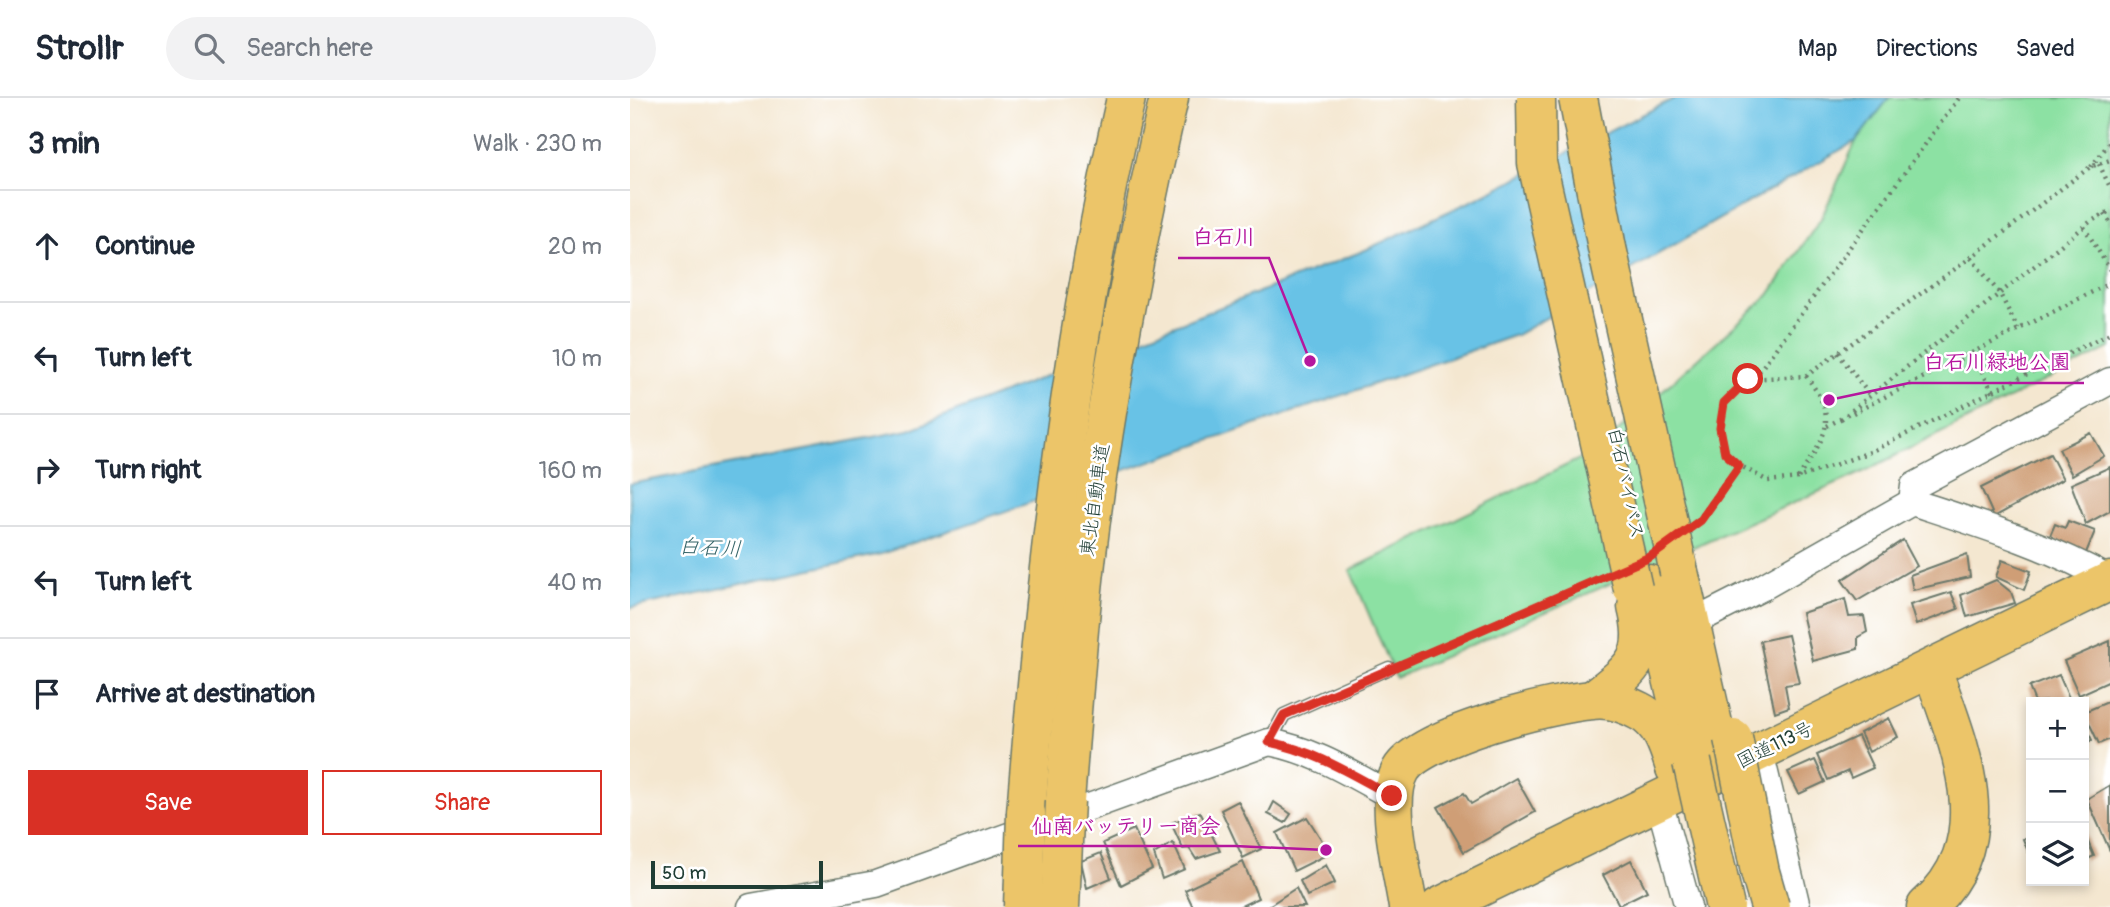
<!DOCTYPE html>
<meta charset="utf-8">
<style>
:root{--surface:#fff;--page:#f2f2f3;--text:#1f2937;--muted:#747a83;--line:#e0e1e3;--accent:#d93025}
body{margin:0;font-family:Pangolin,"Klee One",sans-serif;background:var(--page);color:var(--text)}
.controls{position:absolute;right:21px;bottom:21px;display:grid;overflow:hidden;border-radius:0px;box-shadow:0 4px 10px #0003}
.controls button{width:63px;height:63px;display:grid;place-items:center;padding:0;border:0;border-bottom:2px solid var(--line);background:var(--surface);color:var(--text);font:35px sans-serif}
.scale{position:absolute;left:21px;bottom:18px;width:172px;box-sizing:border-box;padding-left:7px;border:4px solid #1f3d34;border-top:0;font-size:19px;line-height:24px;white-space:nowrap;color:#1f3d34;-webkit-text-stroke:5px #fff;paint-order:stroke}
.stop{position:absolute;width:21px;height:21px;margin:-16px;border:5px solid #d93025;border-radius:50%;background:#fff}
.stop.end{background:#d93025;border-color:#fff;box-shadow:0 2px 7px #0008}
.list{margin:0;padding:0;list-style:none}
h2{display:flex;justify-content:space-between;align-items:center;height:91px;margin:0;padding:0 28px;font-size:30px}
h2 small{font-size:23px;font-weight:400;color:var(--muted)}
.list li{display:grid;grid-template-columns:46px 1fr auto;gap:21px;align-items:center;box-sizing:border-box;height:112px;padding:0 28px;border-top:2px solid var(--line)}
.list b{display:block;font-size:26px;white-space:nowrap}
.list em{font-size:23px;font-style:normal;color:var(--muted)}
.actions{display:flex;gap:14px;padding:21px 28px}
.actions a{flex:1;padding:16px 0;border:2px solid var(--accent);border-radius:0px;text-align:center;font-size:24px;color:var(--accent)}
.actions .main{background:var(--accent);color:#fff}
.icon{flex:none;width:38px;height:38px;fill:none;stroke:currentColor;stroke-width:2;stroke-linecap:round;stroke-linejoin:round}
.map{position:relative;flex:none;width:1480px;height:809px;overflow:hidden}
header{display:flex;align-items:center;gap:42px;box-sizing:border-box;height:98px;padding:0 35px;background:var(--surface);border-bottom:2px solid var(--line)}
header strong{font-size:33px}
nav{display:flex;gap:38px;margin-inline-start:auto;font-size:24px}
.search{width:490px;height:63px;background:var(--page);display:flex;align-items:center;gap:18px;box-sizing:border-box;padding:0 24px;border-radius:38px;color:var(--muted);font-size:26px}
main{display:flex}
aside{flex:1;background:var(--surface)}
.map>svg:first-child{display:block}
</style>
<header>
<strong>Strollr</strong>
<div class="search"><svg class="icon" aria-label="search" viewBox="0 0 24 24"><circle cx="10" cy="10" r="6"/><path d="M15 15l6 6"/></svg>Search here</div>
<nav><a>Map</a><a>Directions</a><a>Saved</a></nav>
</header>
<main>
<aside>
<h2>3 min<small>Walk · 230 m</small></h2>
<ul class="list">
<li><svg class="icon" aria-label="ahead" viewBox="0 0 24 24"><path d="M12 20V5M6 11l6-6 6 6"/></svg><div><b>Continue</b></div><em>20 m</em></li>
<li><svg class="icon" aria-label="left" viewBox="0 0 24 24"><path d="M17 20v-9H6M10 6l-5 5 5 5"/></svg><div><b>Turn left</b></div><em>10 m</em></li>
<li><svg class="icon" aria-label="right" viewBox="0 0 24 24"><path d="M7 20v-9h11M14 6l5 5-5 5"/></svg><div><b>Turn right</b></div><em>160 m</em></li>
<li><svg class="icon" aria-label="left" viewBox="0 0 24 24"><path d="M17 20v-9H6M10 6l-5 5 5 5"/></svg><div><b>Turn left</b></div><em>40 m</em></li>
<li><svg class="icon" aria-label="arrive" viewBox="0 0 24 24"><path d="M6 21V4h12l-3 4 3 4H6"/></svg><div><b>Arrive at destination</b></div></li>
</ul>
<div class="actions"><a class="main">Save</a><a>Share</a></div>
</aside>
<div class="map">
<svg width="1480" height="809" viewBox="0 0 1480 809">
<rect width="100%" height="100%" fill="#fff"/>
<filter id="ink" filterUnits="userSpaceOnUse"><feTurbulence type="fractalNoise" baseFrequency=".0143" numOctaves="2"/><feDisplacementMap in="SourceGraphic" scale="14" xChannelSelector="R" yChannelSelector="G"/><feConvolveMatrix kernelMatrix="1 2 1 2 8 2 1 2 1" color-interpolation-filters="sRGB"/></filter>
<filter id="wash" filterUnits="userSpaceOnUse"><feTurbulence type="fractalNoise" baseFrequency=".00686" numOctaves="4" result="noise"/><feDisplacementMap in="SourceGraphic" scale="28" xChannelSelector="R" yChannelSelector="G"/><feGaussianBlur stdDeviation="1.57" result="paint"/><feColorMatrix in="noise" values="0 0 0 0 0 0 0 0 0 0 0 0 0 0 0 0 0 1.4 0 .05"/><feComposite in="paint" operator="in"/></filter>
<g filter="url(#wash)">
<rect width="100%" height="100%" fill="#f4e7d0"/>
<!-- green -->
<polygon fill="#8ce1a3" stroke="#568f6c" stroke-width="2" points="1259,0 1480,0 1480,250 1229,376 766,580 720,472 964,354 1139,197 1192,119 1226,43"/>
<!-- water -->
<polygon fill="#68c2e6" stroke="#44808d" stroke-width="2" points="1045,0 1259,0 1226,43 886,237 251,456 0,510 0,386 279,332 733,153 848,100"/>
<g id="blocks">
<!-- building -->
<g fill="#cf9e76">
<polygon points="1461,335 1474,358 1442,377 1429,351"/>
<polygon points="1420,356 1433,381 1364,419 1351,390"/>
<polygon points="1480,369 1480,413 1456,426 1441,386"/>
<polygon points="1438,423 1465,433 1456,455 1419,440 1425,426 1435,430"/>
<polygon points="1273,442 1287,468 1227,503 1212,482"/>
<polygon points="1337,456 1340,479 1283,492 1280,477"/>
<polygon points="1372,462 1401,473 1394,492 1366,479"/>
<polygon points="1366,482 1381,494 1385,505 1337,519 1331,497"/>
<polygon points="1321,494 1328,511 1286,527 1280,507"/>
<polygon points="1215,501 1219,519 1234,518 1237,534 1228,539 1228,551 1183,563 1172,515"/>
<polygon points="1158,537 1169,585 1155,587 1159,609 1145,614 1130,543"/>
<polygon points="1480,543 1480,583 1449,597 1434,563"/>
<polygon points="1429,577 1440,602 1405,604 1399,589"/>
<polygon points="1480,603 1480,641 1469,646 1454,614"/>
<polygon points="1259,620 1268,639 1239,654 1230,635"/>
<polygon points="1454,625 1462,642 1454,646"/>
<polygon points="1228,638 1243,670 1221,680 1218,673 1198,682 1187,657"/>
<polygon points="1185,662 1195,684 1169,696 1158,674"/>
<polygon points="886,680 905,714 834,754 808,709 834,695 841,706"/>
<polygon points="1480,687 1480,753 1457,701"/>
<polygon points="608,703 631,751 613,760 591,712"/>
<polygon points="644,704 661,716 655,725 638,716"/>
<polygon points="570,714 590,753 566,761 559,750 553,751 541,725"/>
<polygon points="677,719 700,755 664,773 647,735"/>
<polygon points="504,731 522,771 491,787 473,745"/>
<polygon points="1454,734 1464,758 1454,763"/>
<polygon points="1401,737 1401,761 1393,741"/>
<polygon points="543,745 555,771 532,781 524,756"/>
<polygon points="471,755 481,780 457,790 451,763"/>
<polygon points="1001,762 1017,793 989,807 973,777"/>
<polygon points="613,764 628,800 609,809 563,809 555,792"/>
<polygon points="696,767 705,785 677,798 670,783"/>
<polygon points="666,790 675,809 641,809 640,807"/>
</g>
</g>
</g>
<g filter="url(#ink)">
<use href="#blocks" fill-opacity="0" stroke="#6a786b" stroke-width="2"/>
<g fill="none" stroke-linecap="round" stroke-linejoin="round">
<defs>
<polyline id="lane" points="639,644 654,617 759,570"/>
<g id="street">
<polyline points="1282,404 1284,388 1480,283"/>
<path d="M1062,525L1131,490L1282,404C1349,426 1418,447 1480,482"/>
<polyline points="1130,654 1167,809"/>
<polyline points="1029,703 1058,809"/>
<path d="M121,809L246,786L639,644C686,653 721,676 762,698"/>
</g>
<g id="highway">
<polyline points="1049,474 1088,648"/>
<polyline points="1019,486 1062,662"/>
<path d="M964,601C1002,571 1020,560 1007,509"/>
<path d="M435,703C444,588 452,473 470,359C488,239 512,119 539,0"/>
<path d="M396,715C415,474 442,236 496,0"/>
<path d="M778,809C773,774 753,703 771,672C791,638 922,605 963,602C978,600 996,606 1009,613C1031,624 1038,647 1045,670"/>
<polyline points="809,809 1480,483"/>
<path d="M1296,809C1372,742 1330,650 1302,571"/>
</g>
</defs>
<!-- lane casing -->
<use href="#lane" stroke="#6a786b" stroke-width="15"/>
<!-- street casing -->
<use href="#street" stroke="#6a786b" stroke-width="29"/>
<!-- highway casing -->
<use href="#highway" stroke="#6a786b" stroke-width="41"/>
<!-- path -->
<g stroke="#6a786b" stroke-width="4.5" stroke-dasharray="2 5" stroke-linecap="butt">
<polyline points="1469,66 1480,89"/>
<polyline points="1461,69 1480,44"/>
<polyline points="1475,116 1480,124"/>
<polyline points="1454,129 1480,172"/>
<polyline points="1341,160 1370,196 1388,231"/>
<polyline points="1208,255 1241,299"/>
<polyline points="1342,255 1363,294"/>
<path d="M1176,278C1210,323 1196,336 1168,380L1240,354L1480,235"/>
<polyline points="1125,279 1329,0"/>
<polyline points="1223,315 1480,185"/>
<polyline points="1211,321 1460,124 1480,113"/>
<polyline points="1197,328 1212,320"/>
<polyline points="1168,380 1138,383 1109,367 1095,355 1090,330 1094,305 1118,281 1176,278 1332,166 1460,69 1480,62"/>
<polyline points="1068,423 1109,367"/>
<polyline points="773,564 972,482"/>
</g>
<!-- lane -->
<use href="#lane" stroke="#fff" stroke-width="12"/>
<!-- street -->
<use href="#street" stroke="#fff" stroke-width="26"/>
<!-- highway -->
<use href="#highway" stroke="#ecc569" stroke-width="38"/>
<defs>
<g id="highway-bridge">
<polyline points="906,0 907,65 1003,491"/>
<polyline points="948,0 977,150 1049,474"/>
<polyline points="1103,640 1130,774 1140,809"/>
<polyline points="1062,664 1095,809"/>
<polyline points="393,809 396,715"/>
<polyline points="430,809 435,703"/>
</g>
</defs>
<!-- highway-bridge casing -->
<use href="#highway-bridge" stroke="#6a786b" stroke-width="41" stroke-linecap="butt"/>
<!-- highway-bridge -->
<use href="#highway-bridge" stroke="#ecc569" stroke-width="38"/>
</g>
</g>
<g fill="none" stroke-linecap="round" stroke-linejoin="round" filter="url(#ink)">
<!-- route -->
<path stroke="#d93025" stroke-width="9" d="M762,698C721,676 685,653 639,644L654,617L1020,459L1071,422L1109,368L1095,355L1090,330L1094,305L1118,281"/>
</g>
<g text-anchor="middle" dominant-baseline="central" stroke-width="5" stroke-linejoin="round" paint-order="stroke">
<!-- street labels -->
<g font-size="19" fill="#1f3d34" stroke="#fff">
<text transform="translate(996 385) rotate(78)">白石バイパス</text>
<text transform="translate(465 402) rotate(-82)">東北自動車道</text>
<text transform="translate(1145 647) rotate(-26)">国道113号</text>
</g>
<!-- water labels -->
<g font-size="21" font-style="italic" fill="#356569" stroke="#fff">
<text transform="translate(80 450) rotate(3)">白石川</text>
</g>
</g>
<!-- callouts -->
<path fill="none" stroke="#b5179e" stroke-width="2.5" d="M680 263L639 160H548M1199 302L1279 285H1454M696 752L605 748H388"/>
<g fill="#b5179e" stroke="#fff" stroke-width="2.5">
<circle cx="680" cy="263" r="7"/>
<circle cx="1199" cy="302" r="7"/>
<circle cx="696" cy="752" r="7"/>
</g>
<g font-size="21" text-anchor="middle" font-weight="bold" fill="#b5179e" stroke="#fff" stroke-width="5" stroke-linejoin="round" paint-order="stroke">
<text x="594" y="146">白石川</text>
<text x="1367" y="271">白石川緑地公園</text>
<text x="496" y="735">仙南バッテリー商会</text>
</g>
</svg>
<div class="controls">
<button>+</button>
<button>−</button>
<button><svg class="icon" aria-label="layers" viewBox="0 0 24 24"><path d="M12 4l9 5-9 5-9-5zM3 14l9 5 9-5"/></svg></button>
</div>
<div class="scale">50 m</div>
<div class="stop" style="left:1118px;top:281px"></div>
<div class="stop end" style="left:762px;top:698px"></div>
</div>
</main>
